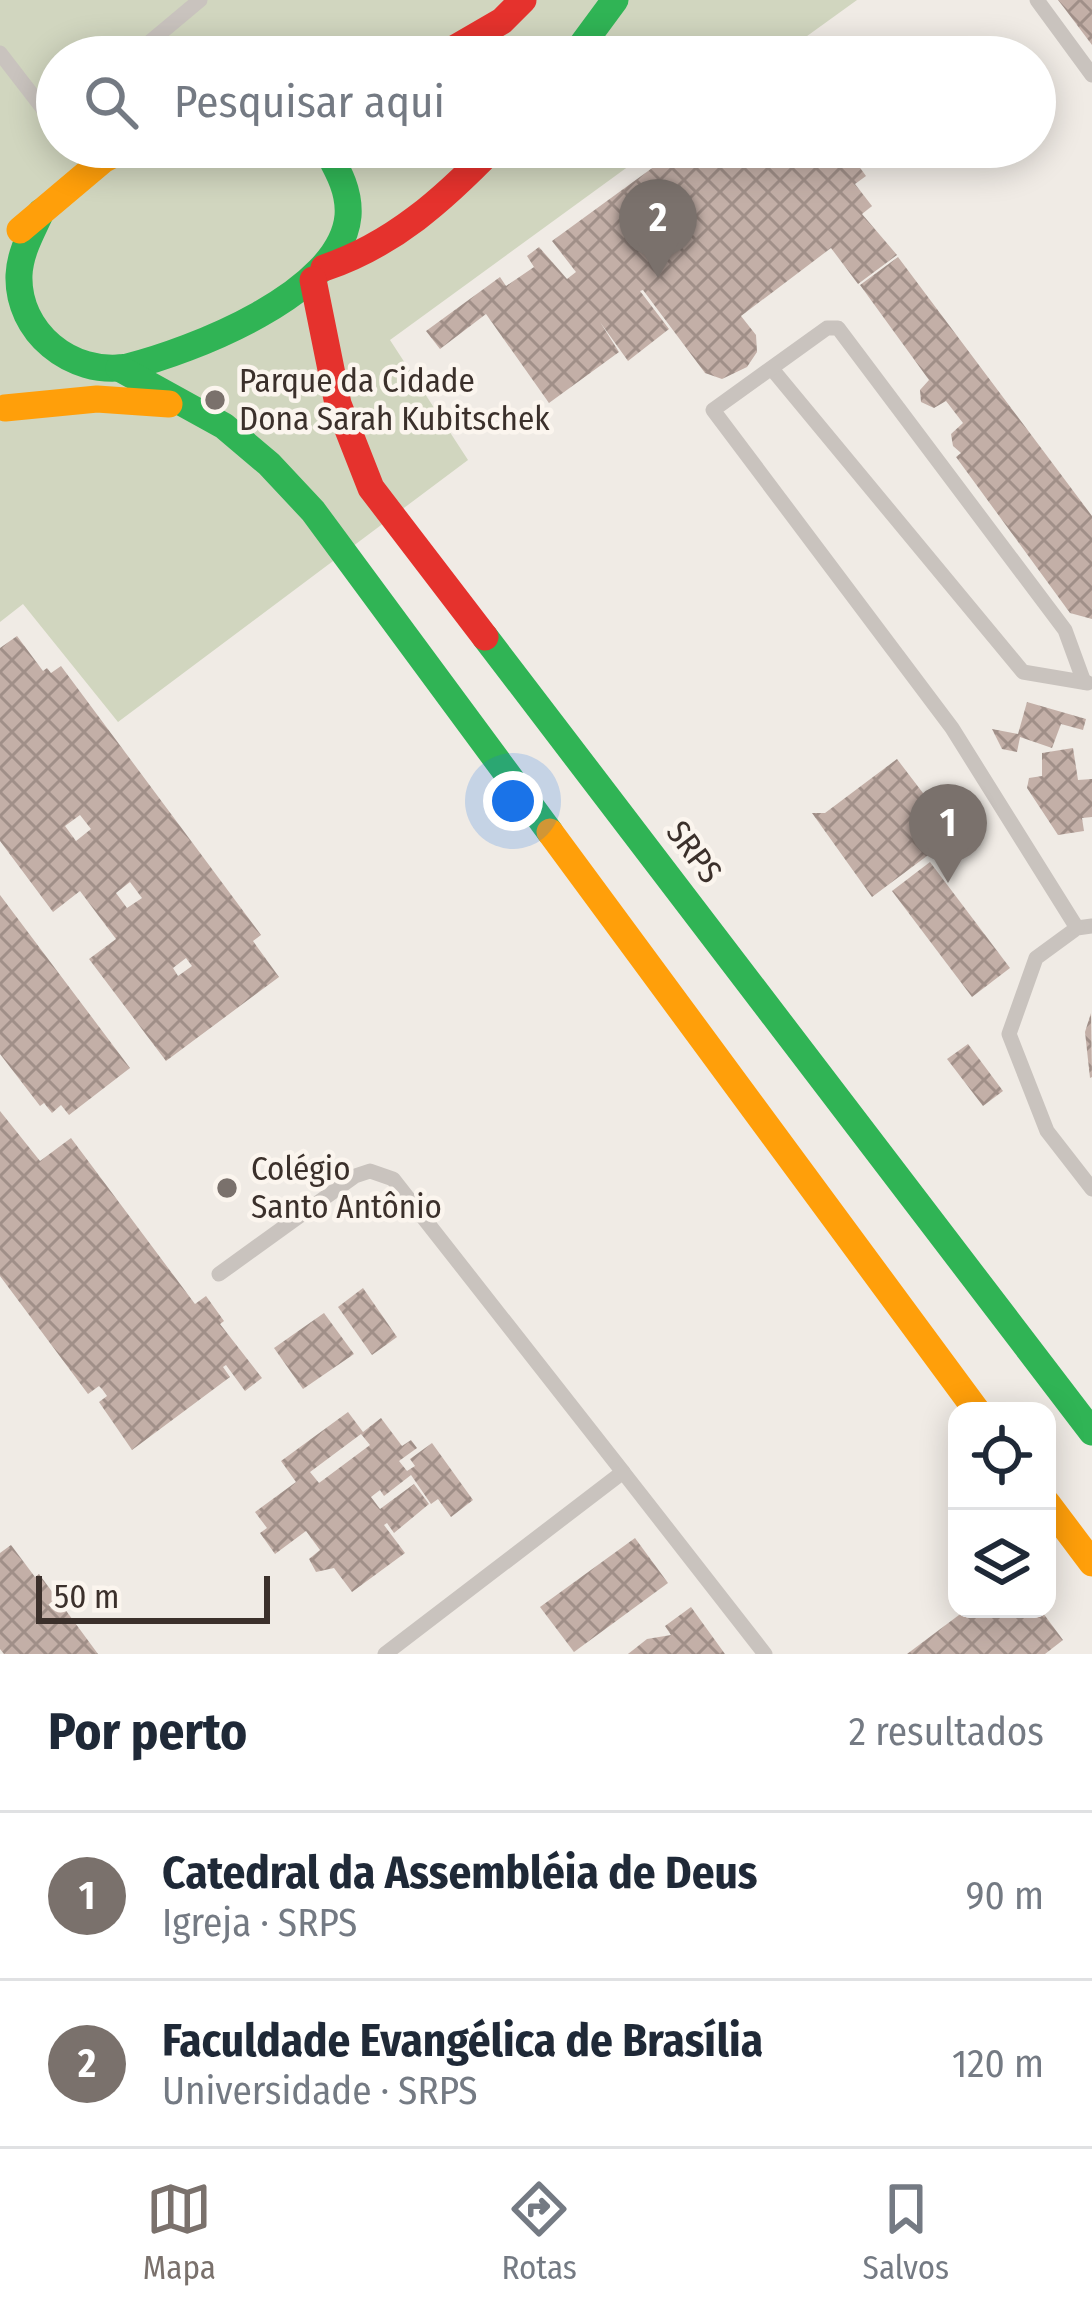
<!DOCTYPE html>
<html lang="pt">
<meta charset="utf-8">
<style>
:root{--surface:#fff;--page:#f2f2f3;--text:#1f2937;--muted:#747a83;--line:#e0e1e3;--accent:#7a716c}
body{margin:0;font-family:"Fira Sans Condensed",sans-serif;background:var(--page);color:var(--text)}
.controls{position:absolute;right:36px;bottom:36px;display:grid;overflow:hidden;border-radius:24px;box-shadow:0 6px 30px #0003}
.controls button{width:108px;height:108px;display:grid;place-items:center;padding:0;border:0;border-bottom:3px solid var(--line);background:var(--surface);color:var(--text);font:60px sans-serif}
.scale{position:absolute;left:36px;bottom:30px;width:234px;box-sizing:border-box;padding-left:12px;border:6px solid #3b302b;border-top:0;font-size:33px;line-height:42px;white-space:nowrap;color:#3b302b;-webkit-text-stroke:9px #fbf5ee;paint-order:stroke}
.you{position:absolute;left:513px;top:801px;width:42px;height:42px;margin:-30px;border:9px solid #fff;border-radius:50%;background:#1a73e8;box-shadow:0 0 0 18px #1a73e833}
.badge{display:grid;place-items:center;width:78px;height:78px;border-radius:50%;background:var(--accent);color:#fff;font-size:39px;font-weight:700}
.pin{position:absolute;translate:-50% -99px;filter:drop-shadow(0 3px 6px #0008)}
.pin::after{content:'';position:absolute;top:63px;width:42px;height:36px;background:inherit;clip-path:polygon(0 0,100% 0,50% 100%)}
.list{margin:0;padding:0;list-style:none}
h2{display:flex;justify-content:space-between;align-items:center;height:156px;margin:0;padding:0 48px;font-size:51px}
h2 small{font-size:39px;font-weight:400;color:var(--muted)}
.list li{display:grid;grid-template-columns:78px 1fr auto;gap:36px;align-items:center;box-sizing:border-box;height:168px;padding:0 48px;border-top:3px solid var(--line)}
.list b{display:block;font-size:45px;white-space:nowrap}
.list p{margin:0;font-size:39px;white-space:nowrap;color:var(--muted)}
.list em{font-size:39px;font-style:normal;color:var(--muted)}
.icon{flex:none;width:66px;height:66px;fill:none;stroke:currentColor;stroke-width:2;stroke-linecap:round;stroke-linejoin:round}
.map{position:relative;flex:none;width:1092px;height:1654px;overflow:hidden}
.search{position:absolute;background:var(--surface);box-shadow:0 6px 30px #0003;left:36px;right:36px;top:36px;height:132px;display:flex;align-items:center;gap:30px;box-sizing:border-box;padding:0 42px;border-radius:66px;color:var(--muted);font-size:45px}
.sheet{height:492px;background:var(--surface)}
nav{display:flex;justify-content:space-around;align-items:center;box-sizing:border-box;height:168px;border-top:3px solid var(--line);background:var(--surface);font-size:33px;color:var(--muted)}
nav a{display:grid;justify-items:center;gap:6px}
nav .on{color:var(--accent)}
.map>svg:first-child{display:block}
</style>
<div class="map">
<svg width="1092" height="1654" viewBox="0 0 1092 1654">
<defs>
<pattern id="building-cross-hatch" width="8" height="8" patternUnits="userSpaceOnUse" patternTransform="scale(3)"><rect width="8" height="8" fill="#c3afa7"/><path d="M0 0l8 8M0 8l8-8" fill="none" stroke="#a08f88"/></pattern>
</defs>
<rect width="100%" height="100%" fill="#f0ebe5"/>
<!-- park -->
<polygon fill="#d1d6bf" points="0,0 857,0 778,57 57,57 57,147 655,147 390,340 468,460 118,722 23,604 0,622"/>
<!-- building -->
<g fill="url(#building-cross-hatch)" fill-rule="evenodd">
<polygon points="1058,0 1092,0 1092,45 1065,9"/>
<polygon points="681,147 845,147 866,176 855,184 872,206 862,214 897,255 858,284 831,248 741,316 756,335 757,352 747,367 722,379 705,373 643,290 640,291 669,329 628,361 600,322 619,352 549,403 486,314 440,349 426,331 500,277 506,286 534,267 527,256 539,247 567,279 576,272 552,241"/>
<polygon points="898,257 1092,516 1092,619 1070,613 956,457 961,453 953,446 951,434 963,423 946,401 934,408 921,402 920,390 929,380 860,285"/>
<path d="M17,636L43,671L47,668L51,673L61,666L261,935L253,941L279,977L166,1061L89,959L116,939L80,891L53,912L0,841V648ZM80,815L91,829L76,841L65,826ZM130,882L142,898L127,908L116,893ZM186,958L192,966L178,976L173,968Z"/>
<polygon points="1027,702 1086,719 1083,730 1061,724 1052,748 1020,737 1017,752 1002,749 992,729 1018,734"/>
<polygon points="1073,748 1078,780 1092,779 1092,817 1082,818 1084,831 1058,835 1027,788 1029,778 1042,776 1042,753"/>
<polygon points="897,759 955,835 872,897 812,813 825,813"/>
<polygon points="930,862 1010,968 972,997 892,891"/>
<polygon points="0,895 130,1068 69,1115 61,1105 52,1113 44,1103 40,1106 0,1054"/>
<polygon points="1091,1013 1092,1077 1090,1078 1085,1032"/>
<polygon points="968,1044 1003,1091 983,1106 947,1059"/>
<polygon points="0,1111 40,1161 71,1138 195,1304 206,1296 224,1321 220,1324 262,1378 245,1391 226,1365 223,1367 230,1377 132,1450 99,1402 107,1396 102,1389 99,1386 88,1394 0,1276"/>
<polygon points="363,1288 397,1337 372,1355 338,1307"/>
<polygon points="324,1313 354,1354 303,1389 274,1348"/>
<path d="M348,1412L363,1432L381,1418L402,1446L411,1440L417,1448L399,1461L407,1471L415,1466L410,1459L432,1443L473,1500L451,1517L438,1499L431,1504L411,1475L384,1496L380,1490L371,1497L380,1509L414,1484L429,1504L394,1533L387,1523L384,1525L405,1553L352,1592L334,1568L316,1572L309,1559L320,1550L306,1531L275,1554L260,1533L267,1528L255,1512L296,1482L281,1461ZM361,1434L370,1445L319,1483L310,1472Z"/>
<polygon points="635,1538 668,1583 574,1652 540,1607"/>
<polygon points="11,1545 35,1577 39,1574 98,1654 4,1654 0,1649 0,1553"/>
<polygon points="691,1607 725,1654 628,1654 647,1639 671,1635 665,1626"/>
<polygon points="967,1609 1040,1609 1063,1640 1045,1654 907,1654"/>
</g>
<g fill="none" stroke-linecap="round" stroke-linejoin="round">
<!-- lane -->
<g stroke="#c9c3be" stroke-width="15">
<polyline points="1037,0 1092,75"/>
<polyline points="0,53 54,123 57,120"/>
<polyline points="132,57 200,0"/>
<polyline points="772,369 1023,672 1088,683"/>
<polyline points="1092,926 1077,928 1036,958 1009,1034 1047,1131 1092,1189"/>
<polyline points="1077,928 952,728 713,410 827,328 838,328 1065,630 1084,682"/>
<polyline points="219,1274 355,1176 370,1171 393,1179 623,1472"/>
<polyline points="385,1654 623,1472 765,1654"/>
</g>
<!-- fast -->
<g stroke="#30b455" stroke-width="27">
<polyline points="573,57 615,0"/>
<path d="M41,212C32,232 20,252 19,275C17,332 71,376 127,367C191,351 341,294 348,216C350,190 337,169 325,147"/>
<polyline points="119,368 224,426 269,464 313,511 550,832"/>
<polyline points="485,637 1092,1432"/>
</g>
<!-- slow -->
<g stroke="#ff9f0a" stroke-width="27">
<polyline points="20,230 103,160 127,147"/>
<polyline points="5,408 97,399 169,404"/>
<polyline points="550,832 977,1411"/>
<polyline points="1047,1503 1092,1563"/>
</g>
<!-- jam -->
<g stroke="#e5322d" stroke-width="27">
<polyline points="440,57 502,21 523,0"/>
<path d="M324,268C393,245 444,199 494,147"/>
<polyline points="313,280 338,404 371,488 485,637"/>
</g>
</g>
<!-- markers -->
<g fill="#7a716c" stroke="#fbf5ee" stroke-width="4.5">
<circle cx="215" cy="400" r="12"/>
<circle cx="227" cy="1188" r="12"/>
</g>
<g text-anchor="middle" dominant-baseline="central" stroke-width="9" stroke-linejoin="round" paint-order="stroke">
<!-- poi labels -->
<g font-size="33" fill="#3b302b" stroke="#fbf5ee" text-anchor="start">
<text x="239" y="381">Parque da Cidade<tspan x="239" dy="38">Dona Sarah Kubitschek</tspan></text>
<text x="251" y="1169">Colégio<tspan x="251" dy="38">Santo Antônio</tspan></text>
</g>
<!-- street labels -->
<g font-size="33" fill="#3b302b" stroke="#fbf5ee">
<text transform="translate(694 852) rotate(53)">SRPS</text>
</g>
</g>
</svg>
<div class="controls">
<button><svg class="icon" aria-label="locate" viewBox="0 0 24 24"><circle cx="12" cy="12" r="6"/><path d="M12 2v4M12 18v4M2 12h4M18 12h4"/></svg></button>
<button><svg class="icon" aria-label="layers" viewBox="0 0 24 24"><path d="M12 4l9 5-9 5-9-5zM3 14l9 5 9-5"/></svg></button>
</div>
<div class="scale">50 m</div>
<div class="you"></div>
<div class="pin badge" style="left:948px;top:883px">1</div>
<div class="pin badge" style="left:658px;top:278px">2</div>
<div class="search"><svg class="icon" aria-label="search" viewBox="0 0 24 24"><circle cx="10" cy="10" r="6"/><path d="M15 15l6 6"/></svg>Pesquisar aqui</div>
</div>
<section class="sheet">
<h2>Por perto<small>2 resultados</small></h2>
<ul class="list">
<li><span class="badge">1</span><div><b>Catedral da Assembléia de Deus</b><p>Igreja · SRPS</p></div><em>90 m</em></li>
<li><span class="badge">2</span><div><b>Faculdade Evangélica de Brasília</b><p>Universidade · SRPS</p></div><em>120 m</em></li>
</ul>
</section>
<nav>
<a class="on"><svg class="icon" aria-label="map" viewBox="0 0 24 24"><path d="M3 6l6-2 6 2 6-2v14l-6 2-6-2-6 2zM9 4v14M15 6v14"/></svg>Mapa</a>
<a><svg class="icon" aria-label="directions" viewBox="0 0 24 24"><path d="M12 3l9 9-9 9-9-9zM9 14v-3h6M13 9l2 2-2 2"/></svg>Rotas</a>
<a><svg class="icon" aria-label="saved" viewBox="0 0 24 24"><path d="M7 4h10v16l-5-4-5 4z"/></svg>Salvos</a>
</nav>
